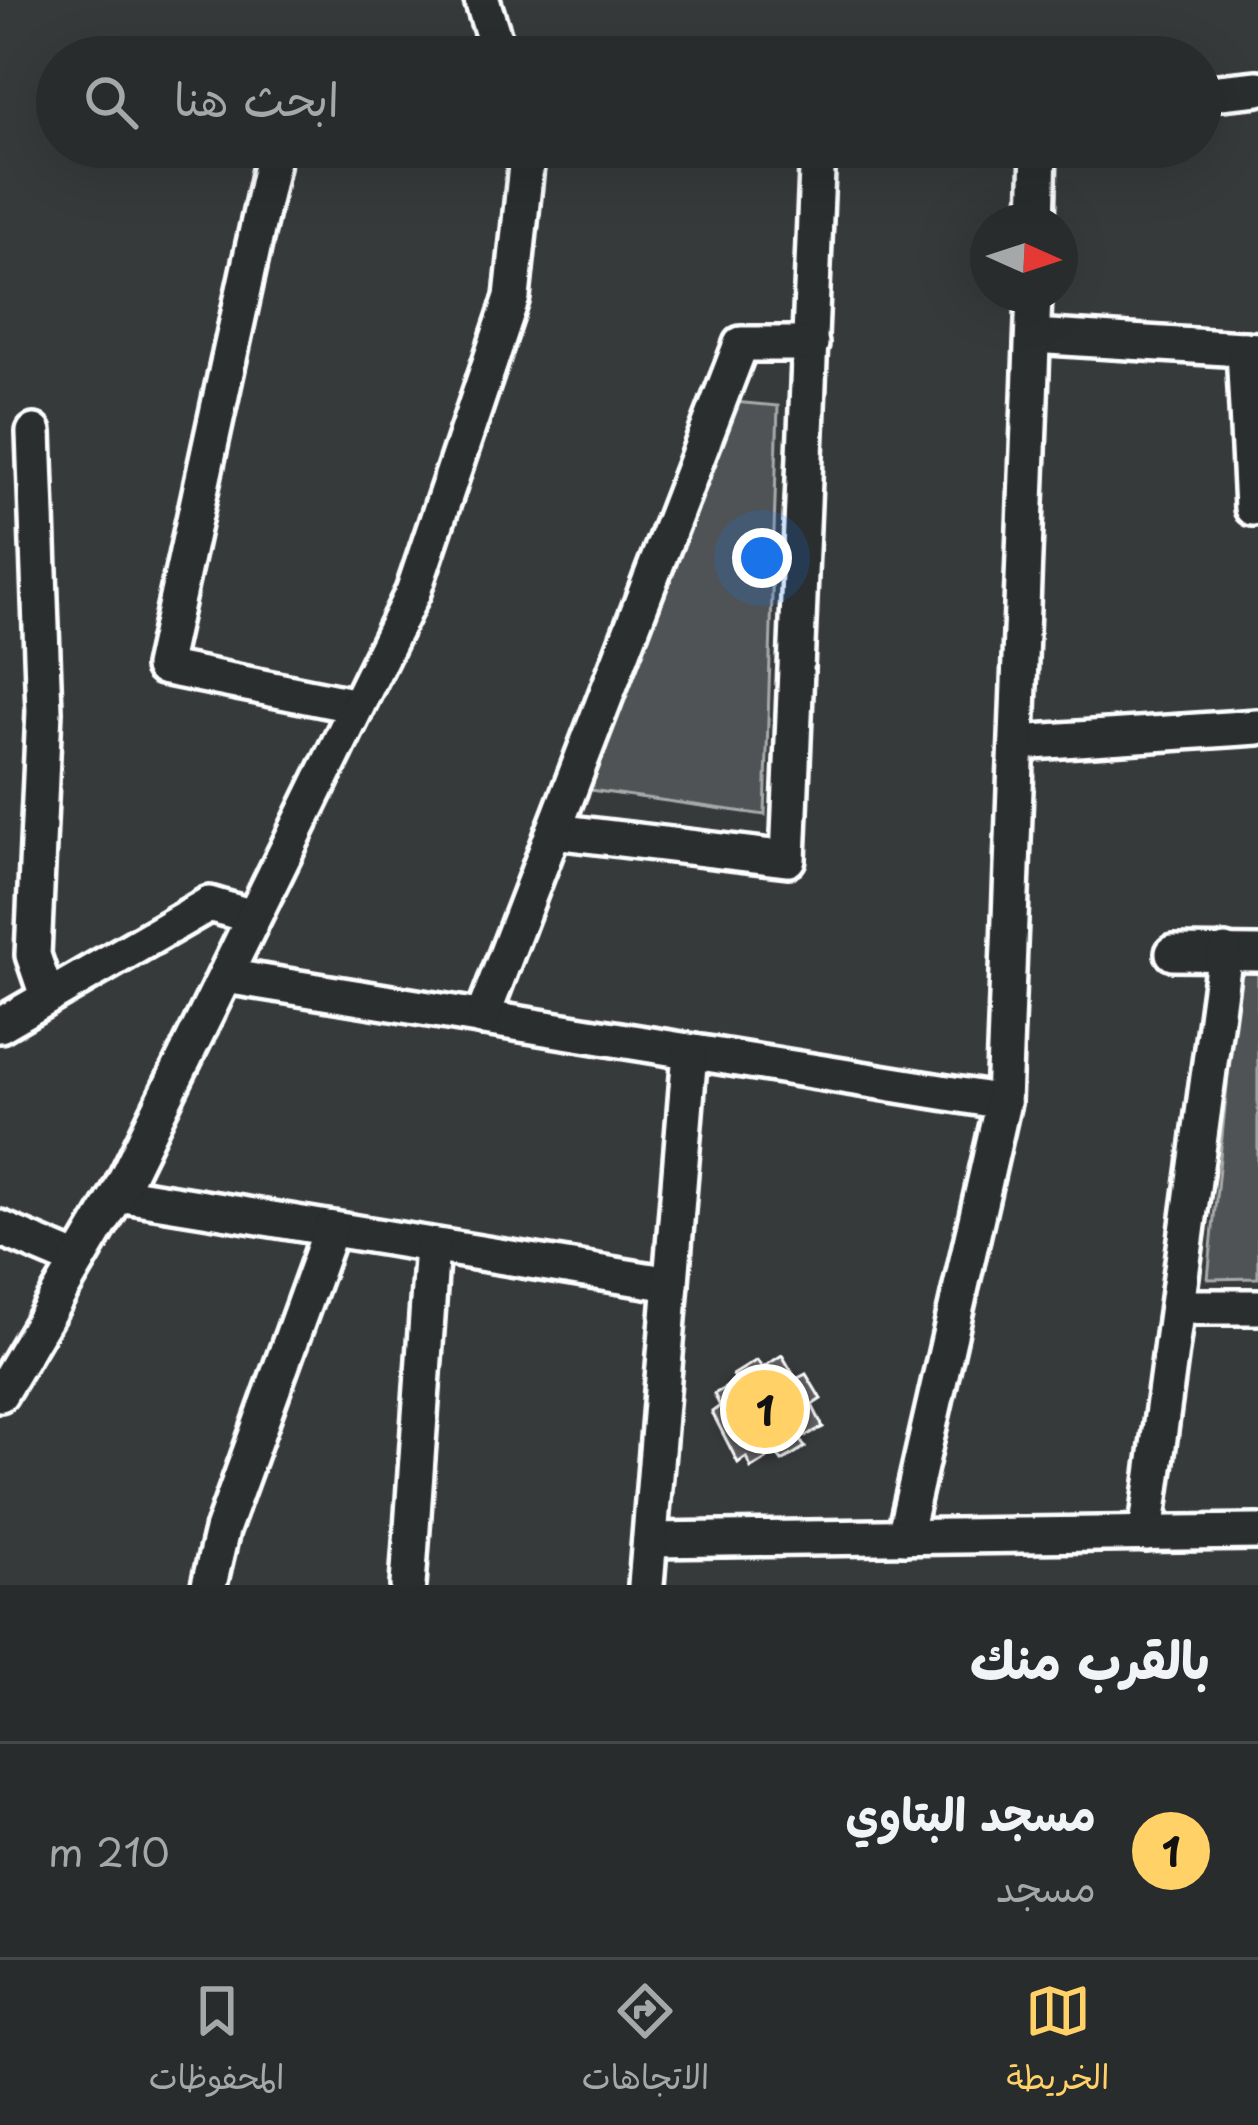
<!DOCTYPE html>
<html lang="ar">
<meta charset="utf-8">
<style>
:root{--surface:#292c2c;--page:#353838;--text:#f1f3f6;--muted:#a5a7a9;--line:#454848;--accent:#ffd166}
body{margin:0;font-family:"Playpen Sans","Playpen Sans Arabic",sans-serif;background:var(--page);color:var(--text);direction:rtl}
.compass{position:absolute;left:970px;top:204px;width:108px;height:108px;border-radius:50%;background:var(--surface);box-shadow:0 12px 48px #0002;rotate:93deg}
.you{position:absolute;left:762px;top:558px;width:42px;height:42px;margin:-30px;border:9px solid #fff;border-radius:50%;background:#1a73e8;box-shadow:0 0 0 18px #1a73e833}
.badge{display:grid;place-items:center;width:78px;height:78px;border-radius:50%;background:var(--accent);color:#111;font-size:39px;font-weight:700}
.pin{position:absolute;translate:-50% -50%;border:6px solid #fff;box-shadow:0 3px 12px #0006}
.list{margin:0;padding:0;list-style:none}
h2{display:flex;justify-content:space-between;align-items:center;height:156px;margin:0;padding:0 48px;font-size:51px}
h2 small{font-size:39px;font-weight:400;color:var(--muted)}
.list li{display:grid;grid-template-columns:78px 1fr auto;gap:36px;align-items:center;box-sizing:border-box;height:216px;padding:0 48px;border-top:3px solid var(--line)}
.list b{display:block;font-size:45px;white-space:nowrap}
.list p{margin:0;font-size:39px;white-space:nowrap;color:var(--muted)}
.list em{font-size:39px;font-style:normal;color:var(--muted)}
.icon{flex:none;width:66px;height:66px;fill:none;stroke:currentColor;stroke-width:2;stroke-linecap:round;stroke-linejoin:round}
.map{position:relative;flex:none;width:1258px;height:1585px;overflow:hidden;direction:ltr}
.search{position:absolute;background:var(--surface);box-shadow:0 12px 48px #0002;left:36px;right:36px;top:36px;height:132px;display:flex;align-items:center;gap:30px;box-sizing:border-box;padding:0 42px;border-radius:66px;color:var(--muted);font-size:45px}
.sheet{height:372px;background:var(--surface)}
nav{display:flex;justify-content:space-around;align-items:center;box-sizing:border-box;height:168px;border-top:3px solid var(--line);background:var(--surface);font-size:33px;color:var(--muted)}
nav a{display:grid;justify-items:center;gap:6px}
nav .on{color:var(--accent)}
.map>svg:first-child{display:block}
</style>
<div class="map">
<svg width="1258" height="1585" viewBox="0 0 1258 1585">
<rect width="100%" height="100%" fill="#373a3b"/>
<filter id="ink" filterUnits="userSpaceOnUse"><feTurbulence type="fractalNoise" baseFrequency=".00833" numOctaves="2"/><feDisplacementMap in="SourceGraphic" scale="24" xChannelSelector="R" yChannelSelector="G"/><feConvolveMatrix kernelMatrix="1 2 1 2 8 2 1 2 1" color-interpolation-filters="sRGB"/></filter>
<g filter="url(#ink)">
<!-- green -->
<g fill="#505354" stroke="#a8a9aa" stroke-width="3">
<polygon points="734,402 778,406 765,815 583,789"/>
<polygon points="1239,964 1258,964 1258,1278 1208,1279"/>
</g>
<!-- building -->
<polygon fill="#636465" stroke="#fff" stroke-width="3" points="782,1355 796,1379 806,1374 821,1399 812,1405 823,1427 799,1439 805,1447 782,1461 776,1453 751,1468 746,1457 738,1463 712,1412 720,1406 714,1394 737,1381 733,1375 757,1360 762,1368"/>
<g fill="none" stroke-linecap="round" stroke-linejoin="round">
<defs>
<g id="minor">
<polyline points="482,0 500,57"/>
<polyline points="1201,94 1258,88"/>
<polyline points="275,147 162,667 357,706"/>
<polyline points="1037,222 1039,147"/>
<polyline points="1033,336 1258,350"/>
<polyline points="1244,349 1252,508 1258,507"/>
<polyline points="34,432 44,711 33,955 47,996"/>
<polyline points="1017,743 1258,727"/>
<polyline points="554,831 788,859 818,147"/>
<polyline points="1173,953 1258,954"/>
<polyline points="225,976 1003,1102"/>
<polyline points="482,1018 741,344 811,344"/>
<polyline points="0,1025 209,904 253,917"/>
<polyline points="118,1194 671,1284"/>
<polyline points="0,1228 78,1261"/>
<polyline points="1177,1307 1258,1307"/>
<polyline points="0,1394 118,1194 413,592 512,297 528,147"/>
<polyline points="1146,1534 1225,952"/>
<polyline points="904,1537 1003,1102 1034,294"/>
<polyline points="650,1540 1258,1532"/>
<polyline points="209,1585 222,1530 331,1229"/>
<polyline points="408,1585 432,1246"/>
<polyline points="646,1585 690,1052"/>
</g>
</defs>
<!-- minor casing -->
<use href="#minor" stroke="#fff" stroke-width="42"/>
<!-- minor -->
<use href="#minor" stroke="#2a2d2e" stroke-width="33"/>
</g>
</g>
</svg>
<svg class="compass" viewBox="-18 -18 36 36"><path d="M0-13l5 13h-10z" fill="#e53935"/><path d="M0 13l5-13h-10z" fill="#a5a7a9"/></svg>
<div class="you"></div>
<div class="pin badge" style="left:765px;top:1409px">1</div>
<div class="search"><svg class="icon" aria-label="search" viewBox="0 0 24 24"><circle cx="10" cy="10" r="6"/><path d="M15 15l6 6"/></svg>ابحث هنا</div>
</div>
<section class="sheet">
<h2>بالقرب منك<small></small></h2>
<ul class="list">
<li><span class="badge">1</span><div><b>مسجد البتاوي</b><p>مسجد</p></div><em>210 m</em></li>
</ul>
</section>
<nav>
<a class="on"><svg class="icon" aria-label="map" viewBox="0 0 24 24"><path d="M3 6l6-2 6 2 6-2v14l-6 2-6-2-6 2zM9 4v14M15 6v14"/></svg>الخريطة</a>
<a><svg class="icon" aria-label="directions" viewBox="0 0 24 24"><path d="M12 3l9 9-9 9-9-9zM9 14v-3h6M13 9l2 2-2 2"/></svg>الاتجاهات</a>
<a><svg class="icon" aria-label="saved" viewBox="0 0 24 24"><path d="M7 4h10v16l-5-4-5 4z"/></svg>المحفوظات</a>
</nav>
